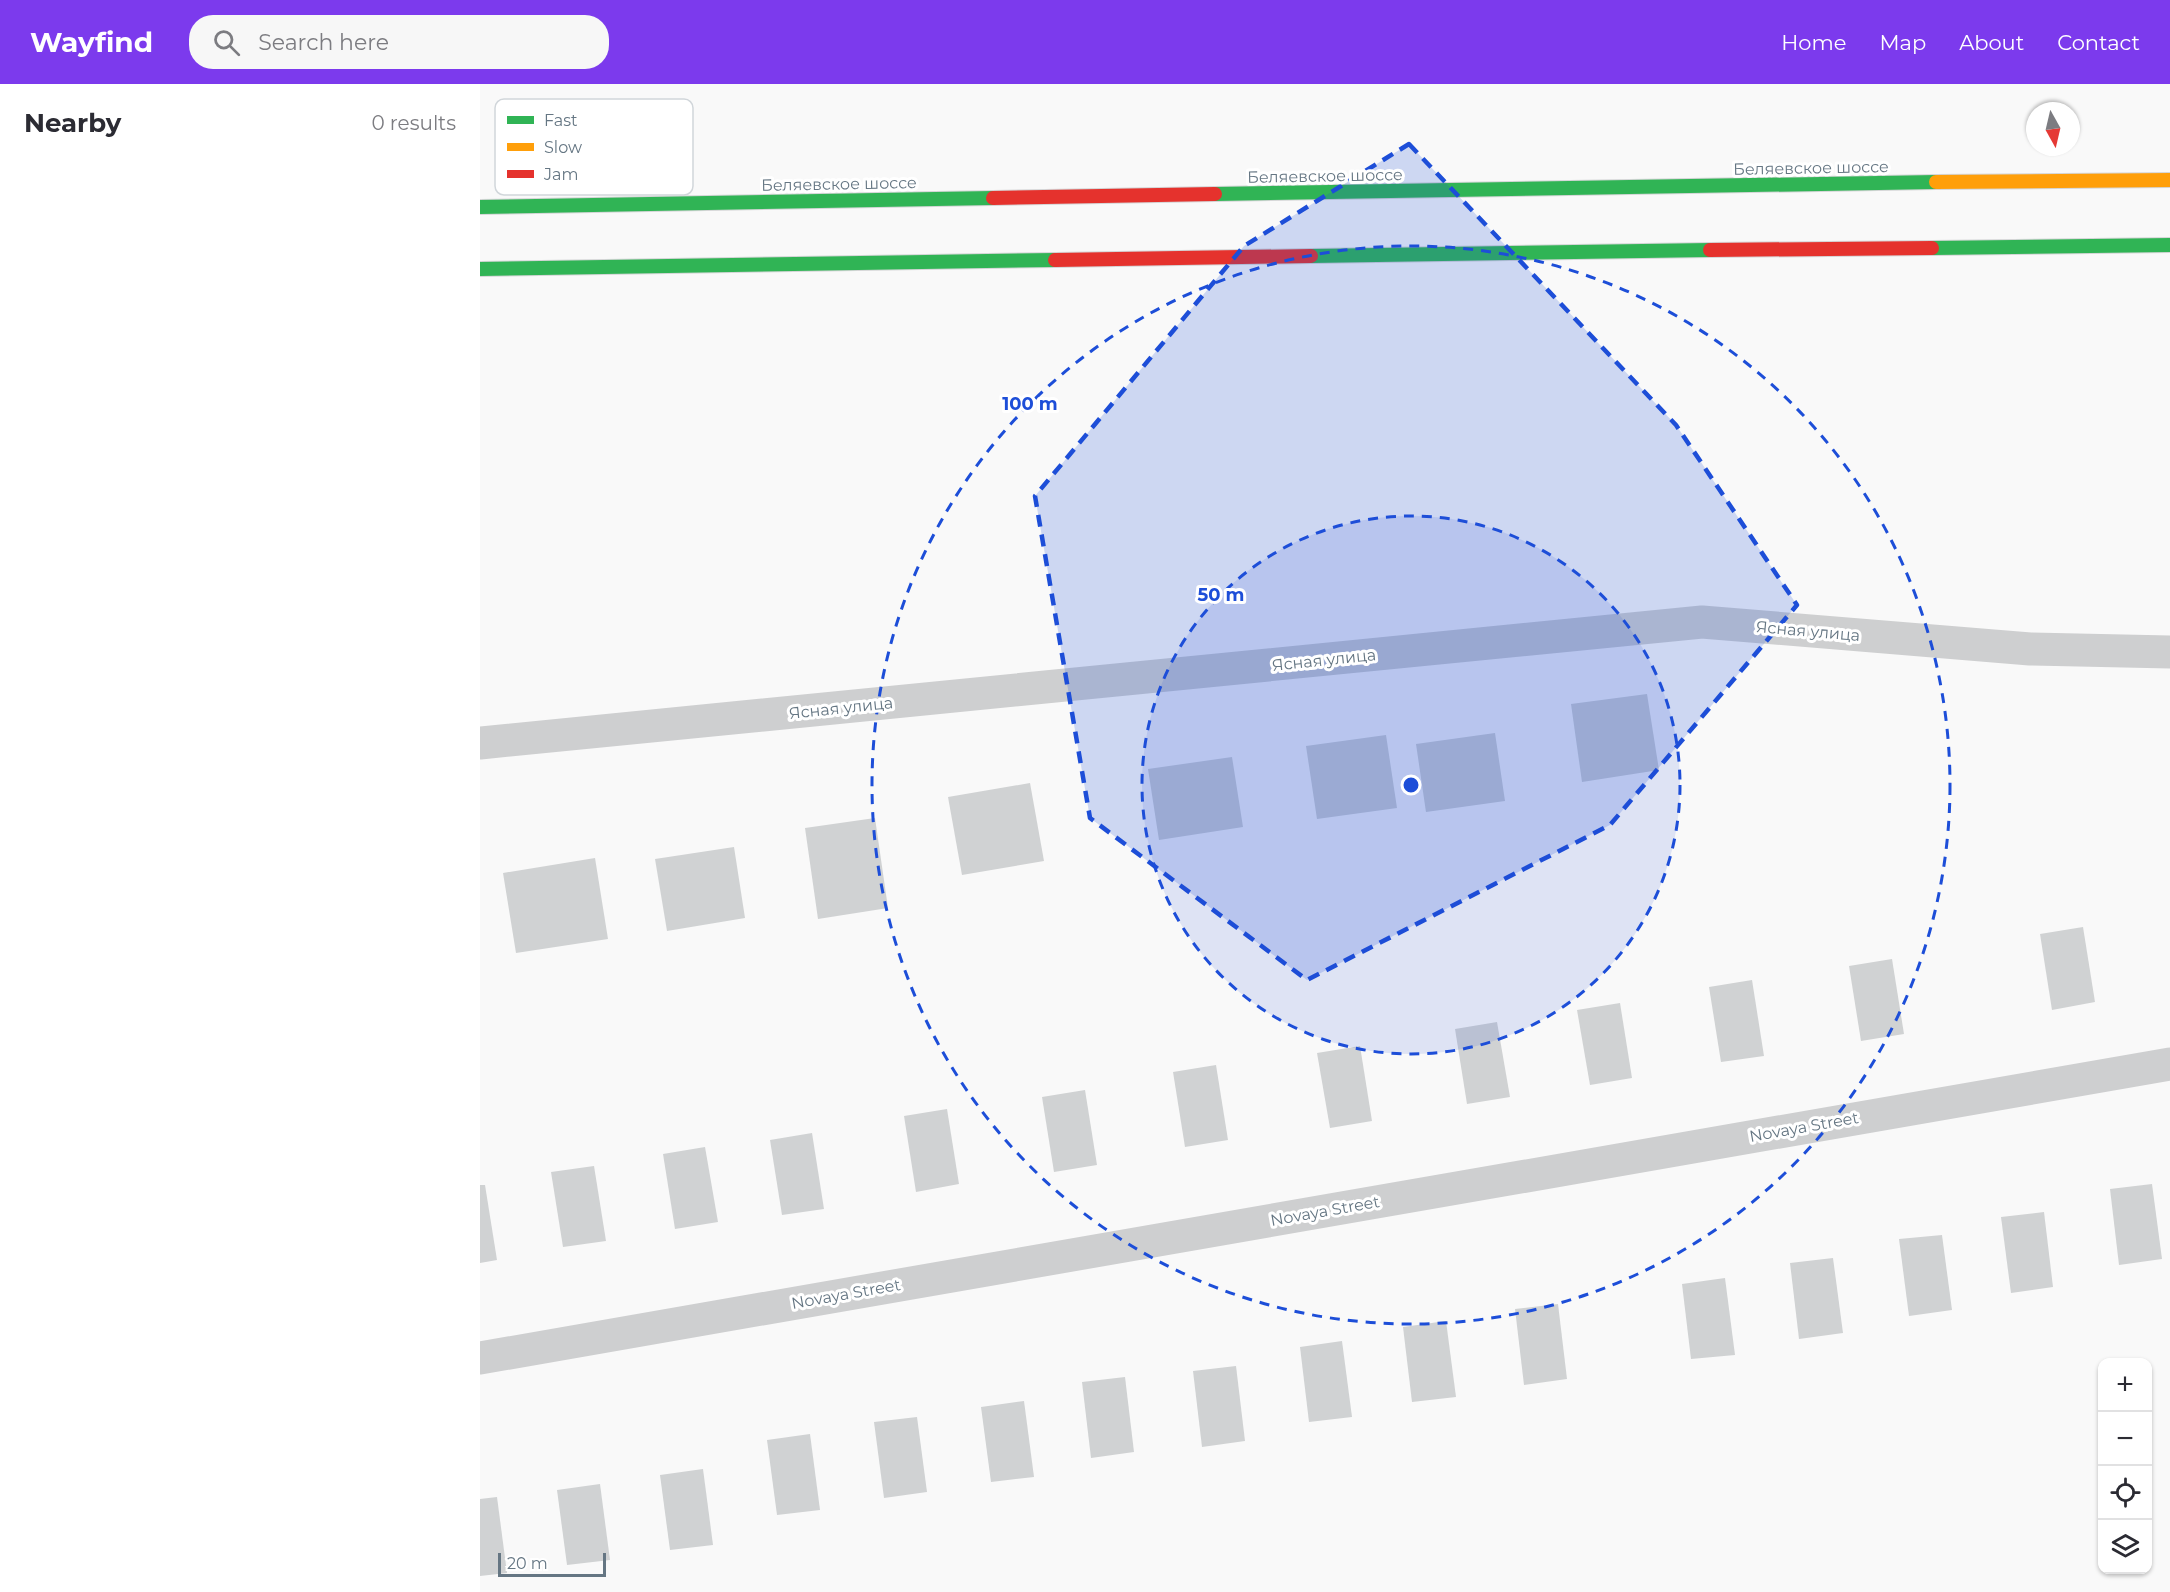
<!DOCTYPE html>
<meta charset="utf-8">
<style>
:root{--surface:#fff;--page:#f7f7f7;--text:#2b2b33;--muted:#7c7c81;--line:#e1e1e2;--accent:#7c3aed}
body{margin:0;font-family:Montserrat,sans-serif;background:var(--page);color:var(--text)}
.controls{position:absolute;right:18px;bottom:18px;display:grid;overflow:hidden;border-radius:12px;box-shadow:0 2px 4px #0004}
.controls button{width:54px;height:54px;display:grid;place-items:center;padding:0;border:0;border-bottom:2px solid var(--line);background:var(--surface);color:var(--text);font:30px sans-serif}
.compass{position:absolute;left:1546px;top:18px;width:54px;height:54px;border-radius:50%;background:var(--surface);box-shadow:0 2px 4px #0004;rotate:172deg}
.scale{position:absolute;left:18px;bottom:15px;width:108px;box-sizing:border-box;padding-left:6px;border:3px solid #657683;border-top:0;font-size:16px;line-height:21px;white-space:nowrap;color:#657683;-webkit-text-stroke:4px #fff;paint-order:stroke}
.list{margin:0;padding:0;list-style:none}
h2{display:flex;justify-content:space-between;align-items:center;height:78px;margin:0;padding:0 24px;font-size:26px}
h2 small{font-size:20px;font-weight:400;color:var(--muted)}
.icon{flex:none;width:33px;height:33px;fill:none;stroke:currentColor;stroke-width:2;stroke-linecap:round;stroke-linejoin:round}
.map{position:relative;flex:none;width:1690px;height:1508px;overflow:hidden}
header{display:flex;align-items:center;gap:36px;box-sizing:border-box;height:84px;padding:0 30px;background:var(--accent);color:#fff}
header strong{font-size:28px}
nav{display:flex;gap:33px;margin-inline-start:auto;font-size:21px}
.search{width:420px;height:54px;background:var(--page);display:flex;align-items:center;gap:15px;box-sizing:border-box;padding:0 21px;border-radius:24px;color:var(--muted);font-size:22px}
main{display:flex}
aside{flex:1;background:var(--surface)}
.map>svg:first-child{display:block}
</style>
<header>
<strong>Wayfind</strong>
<div class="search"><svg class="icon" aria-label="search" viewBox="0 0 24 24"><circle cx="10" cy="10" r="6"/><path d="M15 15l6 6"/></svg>Search here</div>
<nav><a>Home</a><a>Map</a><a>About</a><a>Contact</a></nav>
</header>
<main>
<aside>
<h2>Nearby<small>0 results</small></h2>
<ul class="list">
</ul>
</aside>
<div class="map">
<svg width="1690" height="1508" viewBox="0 0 1690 1508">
<rect width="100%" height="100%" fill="#f9f9f9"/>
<!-- building -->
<g fill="#d0d2d3">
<polygon points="1167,610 1179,686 1102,698 1091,620"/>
<polygon points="1015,649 1025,717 946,728 936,660"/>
<polygon points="906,651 917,724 837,735 826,662"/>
<polygon points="752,673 763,743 679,756 668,685"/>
<polygon points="550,699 564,777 482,791 468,713"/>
<polygon points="395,734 408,824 338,835 325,744"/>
<polygon points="254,763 265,834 187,847 175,775"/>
<polygon points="115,774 128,855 36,869 23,789"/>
<polygon points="1603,843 1615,918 1572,926 1560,850"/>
<polygon points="1412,875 1424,950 1381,957 1369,882"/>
<polygon points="1272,896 1284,972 1241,978 1229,903"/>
<polygon points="1140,919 1152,994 1110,1001 1097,926"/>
<polygon points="1017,938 1030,1013 987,1020 975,945"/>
<polygon points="880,962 892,1037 850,1044 837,969"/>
<polygon points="736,981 748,1056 705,1063 693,988"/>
<polygon points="605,1006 617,1081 574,1088 562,1013"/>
<polygon points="467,1025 479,1100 436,1108 424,1032"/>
<polygon points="332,1049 344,1125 302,1131 290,1056"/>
<polygon points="225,1063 238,1138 195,1145 183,1070"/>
<polygon points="114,1082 126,1157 83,1163 71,1088"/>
<polygon points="1672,1100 1682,1175 1639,1181 1630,1105"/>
<polygon points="0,1101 5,1101 17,1176 0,1179"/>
<polygon points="1564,1128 1573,1203 1531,1209 1521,1133"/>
<polygon points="1462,1151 1472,1226 1429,1232 1419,1155"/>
<polygon points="1353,1174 1363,1249 1319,1255 1310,1179"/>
<polygon points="1245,1194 1255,1271 1211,1275 1202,1200"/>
<polygon points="1078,1220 1087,1295 1044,1301 1035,1225"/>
<polygon points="966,1237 976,1313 932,1318 923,1243"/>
<polygon points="862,1257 872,1333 829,1338 820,1263"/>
<polygon points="756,1282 765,1357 722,1363 713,1287"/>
<polygon points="645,1293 654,1368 611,1374 602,1298"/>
<polygon points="544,1317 554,1393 511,1398 501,1323"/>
<polygon points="437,1333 447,1408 404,1414 394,1338"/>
<polygon points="330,1350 340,1426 297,1431 287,1356"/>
<polygon points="223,1385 233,1461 190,1466 180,1391"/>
<polygon points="120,1400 130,1476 87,1481 77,1406"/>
<polygon points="17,1413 27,1489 0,1492 0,1415"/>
</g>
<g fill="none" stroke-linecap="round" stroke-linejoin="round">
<defs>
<g id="fast">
<polyline points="735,110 1456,98"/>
<polyline points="0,123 513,114"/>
<polyline points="1452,164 1690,161"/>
<polyline points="831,172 1230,166"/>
<polyline points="0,185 575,176"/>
</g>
<polyline id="slow" points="1456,98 1690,96"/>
<g id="jam">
<polyline points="513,114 735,110"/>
<polyline points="1230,166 1452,164"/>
<polyline points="575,176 831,172"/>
</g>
</defs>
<!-- fast casing -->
<use href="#fast" stroke="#d5d6d7" stroke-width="16"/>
<!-- slow casing -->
<use href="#slow" stroke="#d5d6d7" stroke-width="16"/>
<!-- jam casing -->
<use href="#jam" stroke="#d5d6d7" stroke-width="16"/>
<!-- street -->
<g stroke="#cecfd0" stroke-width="33">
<polyline points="0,659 1222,538 1550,565 1690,568"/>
<polyline points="0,1274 1690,980"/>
</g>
<!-- fast -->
<use href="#fast" stroke="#30b455" stroke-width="14"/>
<!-- slow -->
<use href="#slow" stroke="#ff9f0a" stroke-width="14"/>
<!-- jam -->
<use href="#jam" stroke="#e5322d" stroke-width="14"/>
</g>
<!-- marked area -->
<path fill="#1d4ed8" fill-opacity="0.2" stroke="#1d4ed8" stroke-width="4.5" stroke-dasharray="12 8" stroke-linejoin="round" d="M929,60L1196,341L1317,521L1130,741L827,896L610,734L555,412L764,162Z"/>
<!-- distance rings -->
<circle cx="931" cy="701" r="269" fill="#1d4ed8" fill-opacity=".12"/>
<g fill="none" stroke="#1d4ed8" stroke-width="3" stroke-dasharray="10 8">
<circle cx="931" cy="701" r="269"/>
<circle cx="931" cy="701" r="539"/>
</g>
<g text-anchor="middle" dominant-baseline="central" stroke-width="6" stroke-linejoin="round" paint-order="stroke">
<!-- street labels -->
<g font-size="16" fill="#657683" stroke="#fff">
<text transform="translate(1331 84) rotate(-1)">Беляевское шоссе</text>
<text transform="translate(845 92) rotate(-1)">Беляевское шоссе</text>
<text transform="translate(359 100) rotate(-1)">Беляевское шоссе</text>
<text transform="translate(1328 547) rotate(5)">Ясная улица</text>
<text transform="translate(844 576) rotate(-6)">Ясная улица</text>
<text transform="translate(361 624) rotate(-6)">Ясная улица</text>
<text transform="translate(1324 1043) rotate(-10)">Novaya Street</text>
<text transform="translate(845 1127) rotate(-10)">Novaya Street</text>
<text transform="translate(366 1210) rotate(-10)">Novaya Street</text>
</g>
</g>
<!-- legend -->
<rect x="15" y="15" width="198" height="96" rx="9" fill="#fff" stroke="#d1d6da" stroke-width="1.5"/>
<rect x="27" y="32" width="27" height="8" fill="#30b455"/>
<rect x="27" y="59" width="27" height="8" fill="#ff9f0a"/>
<rect x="27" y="86" width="27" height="8" fill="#e5322d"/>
<g font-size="16" fill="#657683">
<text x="64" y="42">Fast</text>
<text x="64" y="69">Slow</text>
<text x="64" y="96">Jam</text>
</g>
<circle cx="931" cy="701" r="9" fill="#1d4ed8" stroke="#fff" stroke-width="3"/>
<g font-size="18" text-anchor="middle" font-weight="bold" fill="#1d4ed8" stroke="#fff" stroke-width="6" stroke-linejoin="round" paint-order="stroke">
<text x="550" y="326">100 m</text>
<text x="741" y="517">50 m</text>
</g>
</svg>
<div class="controls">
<button>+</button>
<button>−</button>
<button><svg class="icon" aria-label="locate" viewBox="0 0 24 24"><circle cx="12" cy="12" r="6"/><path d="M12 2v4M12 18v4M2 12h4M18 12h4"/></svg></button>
<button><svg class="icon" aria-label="layers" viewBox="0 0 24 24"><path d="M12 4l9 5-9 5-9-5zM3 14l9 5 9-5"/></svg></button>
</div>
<svg class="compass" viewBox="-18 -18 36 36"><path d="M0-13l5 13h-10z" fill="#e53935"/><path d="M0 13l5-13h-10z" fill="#7c7c81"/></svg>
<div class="scale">20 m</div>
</div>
</main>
